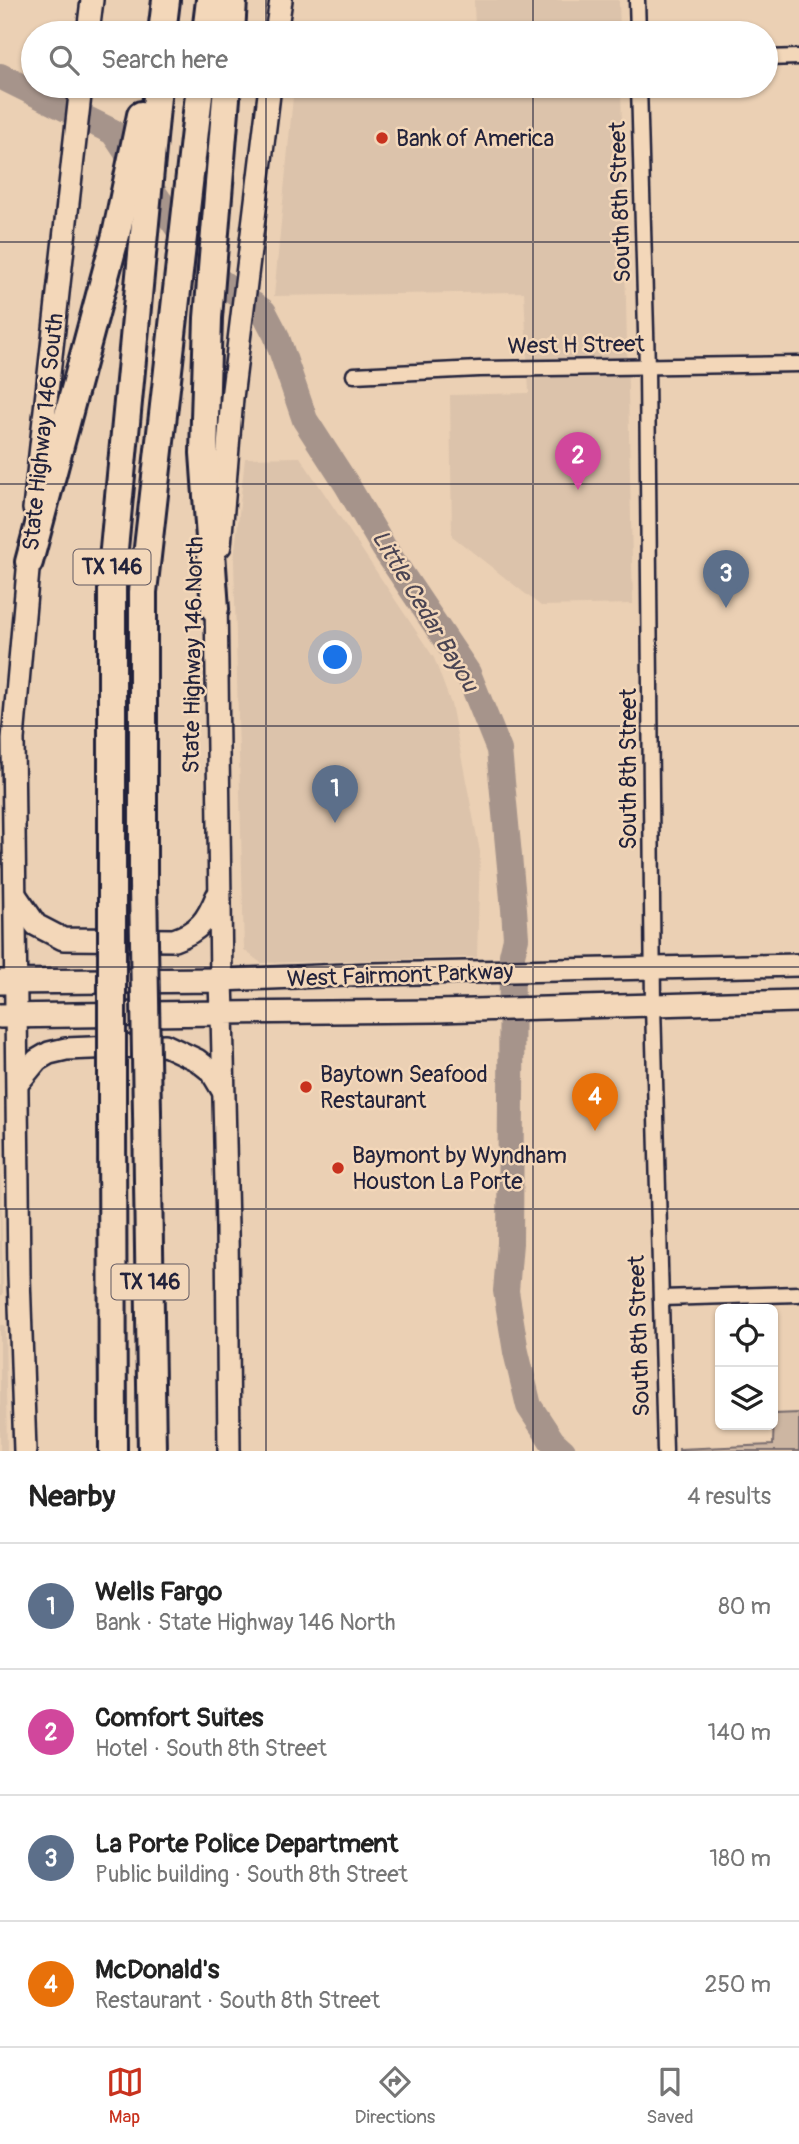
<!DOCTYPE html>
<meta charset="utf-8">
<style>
:root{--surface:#fff;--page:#f6f6f6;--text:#222;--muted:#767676;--line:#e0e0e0;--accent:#c8321e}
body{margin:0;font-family:Pangolin,sans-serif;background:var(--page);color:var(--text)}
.controls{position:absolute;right:21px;bottom:21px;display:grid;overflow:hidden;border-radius:10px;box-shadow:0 2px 5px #0004}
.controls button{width:63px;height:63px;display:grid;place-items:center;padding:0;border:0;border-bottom:2px solid var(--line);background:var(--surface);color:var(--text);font:35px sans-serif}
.you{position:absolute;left:336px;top:658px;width:24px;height:24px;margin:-18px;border:5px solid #fff;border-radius:50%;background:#1a73e8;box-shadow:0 0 0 10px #1a73e833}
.badge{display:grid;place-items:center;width:46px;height:46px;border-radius:50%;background:var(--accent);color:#fff;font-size:23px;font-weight:700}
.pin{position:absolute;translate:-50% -58px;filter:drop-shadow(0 2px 4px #0008)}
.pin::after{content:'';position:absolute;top:37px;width:24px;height:21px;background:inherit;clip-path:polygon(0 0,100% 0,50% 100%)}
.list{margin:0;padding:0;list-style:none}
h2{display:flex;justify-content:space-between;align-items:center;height:91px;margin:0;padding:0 28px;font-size:30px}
h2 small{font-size:23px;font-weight:400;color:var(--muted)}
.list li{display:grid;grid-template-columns:46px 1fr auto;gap:21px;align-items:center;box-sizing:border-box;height:126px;padding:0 28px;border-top:2px solid var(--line)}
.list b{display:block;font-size:26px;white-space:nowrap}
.list p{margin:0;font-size:23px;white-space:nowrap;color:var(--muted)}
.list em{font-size:23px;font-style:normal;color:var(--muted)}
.icon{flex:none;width:38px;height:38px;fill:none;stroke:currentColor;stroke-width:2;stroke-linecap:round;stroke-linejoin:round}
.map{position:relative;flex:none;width:799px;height:1451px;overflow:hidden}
.search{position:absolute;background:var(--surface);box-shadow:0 2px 5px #0004;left:21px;right:21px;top:21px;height:77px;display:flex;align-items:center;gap:18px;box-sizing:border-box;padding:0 24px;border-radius:38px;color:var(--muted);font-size:26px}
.sheet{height:595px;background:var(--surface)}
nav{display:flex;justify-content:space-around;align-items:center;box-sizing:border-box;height:98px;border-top:2px solid var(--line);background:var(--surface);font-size:19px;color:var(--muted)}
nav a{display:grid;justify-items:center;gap:4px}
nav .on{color:var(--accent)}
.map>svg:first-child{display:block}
</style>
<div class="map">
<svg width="799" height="1451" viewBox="0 0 799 1451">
<rect width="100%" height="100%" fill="#ebd0b4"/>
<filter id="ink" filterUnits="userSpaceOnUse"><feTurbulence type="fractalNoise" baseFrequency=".0143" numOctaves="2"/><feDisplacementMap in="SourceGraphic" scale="14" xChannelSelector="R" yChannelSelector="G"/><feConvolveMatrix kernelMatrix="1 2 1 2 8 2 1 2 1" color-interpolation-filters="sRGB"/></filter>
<g filter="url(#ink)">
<!-- built -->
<g fill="#dcc3ab">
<polygon points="474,0 619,0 620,33 475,33"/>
<polygon points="294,86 621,86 633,604 541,606 452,536 450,395 529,393 524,292 274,296"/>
<polygon points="300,457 434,658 451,704 480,852 477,957 261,963 244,950 234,560 245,458"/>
<polygon points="0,1142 3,1295 0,1295"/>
<polygon points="0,1325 5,1325 7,1451 0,1451"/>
</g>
<!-- green -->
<polygon fill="#cdb6a2" stroke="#786c6e" stroke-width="2" points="799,1413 799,1451 679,1451 679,1449 773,1445 774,1414"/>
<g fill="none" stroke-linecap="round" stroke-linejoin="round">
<!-- river -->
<polyline stroke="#a6948b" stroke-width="26" points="0,76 113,132 208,273 264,312 276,335 305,420 347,485 384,548 468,673 499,750 514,909 516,938 512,955 510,1243 506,1291 516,1352 529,1406 552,1441 563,1451"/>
<defs>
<g id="street">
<polyline points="637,0 638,33"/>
<polyline points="766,58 799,57"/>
<polyline points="639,86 647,367 653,1005 665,1451"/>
<polyline points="354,375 479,369 799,364"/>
<polyline points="661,1298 799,1294"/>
</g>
<g id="secondary">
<polyline points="88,33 92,0"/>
<polyline points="276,33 281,0"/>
<polyline points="34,509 81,86"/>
<polyline points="220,546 232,398 270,86"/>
<polyline points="216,596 221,980 372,974 799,965"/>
<path d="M16,896L36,925L63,939L174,940C200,931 207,920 217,896"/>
<polyline points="18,1083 37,1060 49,1053 66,1049 165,1045 197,1060 211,1071 223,1091"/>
<polyline points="25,1451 19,1276 13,739 30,548"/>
<polyline points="229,1451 227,1228 222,1013 438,1011 799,1001"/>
</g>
<polyline id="primary" points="0,982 221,980 222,1013 0,1016"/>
<g id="highway">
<polyline points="162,33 166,0"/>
<polyline points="206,33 210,0"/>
<polyline points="231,33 233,0"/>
<polyline points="29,562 116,235 141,115"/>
<polyline points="215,609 204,453 208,318 227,86"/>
<polyline points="112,884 112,570 158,86"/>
<polyline points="143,885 143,592 200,86"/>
<polyline points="147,1113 152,1451"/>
<polyline points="112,1118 113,1451"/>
</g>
</defs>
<!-- street casing -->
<use href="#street" stroke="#22223b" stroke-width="19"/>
<!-- secondary casing -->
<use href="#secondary" stroke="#22223b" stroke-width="26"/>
<!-- primary casing -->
<use href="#primary" stroke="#22223b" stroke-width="28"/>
<!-- highway casing -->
<use href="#highway" stroke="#22223b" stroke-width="32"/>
<!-- street -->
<use href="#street" stroke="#f3d7b9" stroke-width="14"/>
<!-- secondary -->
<use href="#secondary" stroke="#f3d7b9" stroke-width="21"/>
<!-- primary -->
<use href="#primary" stroke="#f3d7b9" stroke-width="23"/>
<!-- highway -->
<use href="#highway" stroke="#f3d7b9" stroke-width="26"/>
<defs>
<g id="highway-bridge">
<polyline points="112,884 112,1118"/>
<polyline points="143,885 147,1113"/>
</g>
</defs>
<!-- highway-bridge casing -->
<use href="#highway-bridge" stroke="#22223b" stroke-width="32" stroke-linecap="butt"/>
<!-- highway-bridge -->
<use href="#highway-bridge" stroke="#f3d7b9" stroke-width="26"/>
</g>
</g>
<!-- grid -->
<path fill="none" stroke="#22223b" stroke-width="2" stroke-opacity="0.55" d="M266,0V33M533,0V33M266,86V1451M533,86V1451M0,242H799M0,484H799M0,726H799M0,967H799M0,1209H799"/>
<!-- markers -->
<g fill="#c8321e" stroke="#f3d7b9" stroke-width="2.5">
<circle cx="382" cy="138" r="7"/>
<circle cx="306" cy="1087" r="7"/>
<circle cx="338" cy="1168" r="7"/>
</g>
<g text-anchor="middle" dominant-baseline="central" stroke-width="5" stroke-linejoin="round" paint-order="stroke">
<!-- shield labels -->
<g fill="#f3d7b9" stroke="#615861" stroke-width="2">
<rect x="73.5" y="549.5" width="77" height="35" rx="5"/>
<rect x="111.5" y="1264.5" width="77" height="35" rx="5"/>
</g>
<g font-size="21" font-weight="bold" fill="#22223b">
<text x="112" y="567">TX 146</text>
<text x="150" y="1282">TX 146</text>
</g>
<!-- poi labels -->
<g font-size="23" fill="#22223b" stroke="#f3d7b9" text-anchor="start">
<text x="396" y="138">Bank of America</text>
<text x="320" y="1074">Baytown Seafood<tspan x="320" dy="26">Restaurant</tspan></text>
<text x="352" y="1155">Baymont by Wyndham<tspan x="352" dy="26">Houston La Porte</tspan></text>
</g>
<!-- street labels -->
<g font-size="23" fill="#22223b" stroke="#f3d7b9">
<text transform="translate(620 202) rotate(-92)">South 8th Street</text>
<text transform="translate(576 345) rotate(-1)">West H Street</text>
<text transform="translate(43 432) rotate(-84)">State Highway 146 South</text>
<text transform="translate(193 655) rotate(-89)">State Highway 146 North</text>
<text transform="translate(628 769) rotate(-90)">South 8th Street</text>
<text transform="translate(400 975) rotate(-2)">West Fairmont Parkway</text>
<text transform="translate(639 1336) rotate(-92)">South 8th Street</text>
</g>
<!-- water labels -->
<g font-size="24" font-style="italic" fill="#4a4453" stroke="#f3d7b9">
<text transform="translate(425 611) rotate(59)">Little Cedar Bayou</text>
</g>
</g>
</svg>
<div class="controls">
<button><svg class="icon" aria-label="locate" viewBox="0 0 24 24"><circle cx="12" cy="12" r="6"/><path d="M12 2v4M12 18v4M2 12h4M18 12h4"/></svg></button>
<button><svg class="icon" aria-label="layers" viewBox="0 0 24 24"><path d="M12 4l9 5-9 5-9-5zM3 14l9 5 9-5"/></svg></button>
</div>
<div class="you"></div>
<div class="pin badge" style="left:335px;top:823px;background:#5c6f8a">1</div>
<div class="pin badge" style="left:578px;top:490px;background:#d1479c">2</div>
<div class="pin badge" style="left:726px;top:608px;background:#5c6f8a">3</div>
<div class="pin badge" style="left:595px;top:1131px;background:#e8710a">4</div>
<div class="search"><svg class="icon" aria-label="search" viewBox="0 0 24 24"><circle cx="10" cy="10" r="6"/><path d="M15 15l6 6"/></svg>Search here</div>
</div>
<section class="sheet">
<h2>Nearby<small>4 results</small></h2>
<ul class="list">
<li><span class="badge" style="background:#5c6f8a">1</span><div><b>Wells Fargo</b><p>Bank · State Highway 146 North</p></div><em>80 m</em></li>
<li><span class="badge" style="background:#d1479c">2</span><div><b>Comfort Suites</b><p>Hotel · South 8th Street</p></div><em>140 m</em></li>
<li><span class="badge" style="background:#5c6f8a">3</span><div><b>La Porte Police Department</b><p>Public building · South 8th Street</p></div><em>180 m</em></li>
<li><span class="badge" style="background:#e8710a">4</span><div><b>McDonald's</b><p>Restaurant · South 8th Street</p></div><em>250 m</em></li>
</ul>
</section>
<nav>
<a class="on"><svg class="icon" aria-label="map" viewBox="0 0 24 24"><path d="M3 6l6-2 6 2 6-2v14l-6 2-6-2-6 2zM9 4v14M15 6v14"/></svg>Map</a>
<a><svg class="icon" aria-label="directions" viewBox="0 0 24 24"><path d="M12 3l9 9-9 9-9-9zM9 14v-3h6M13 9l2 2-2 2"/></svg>Directions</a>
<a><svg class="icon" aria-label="saved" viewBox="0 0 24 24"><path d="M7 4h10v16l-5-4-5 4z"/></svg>Saved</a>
</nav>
